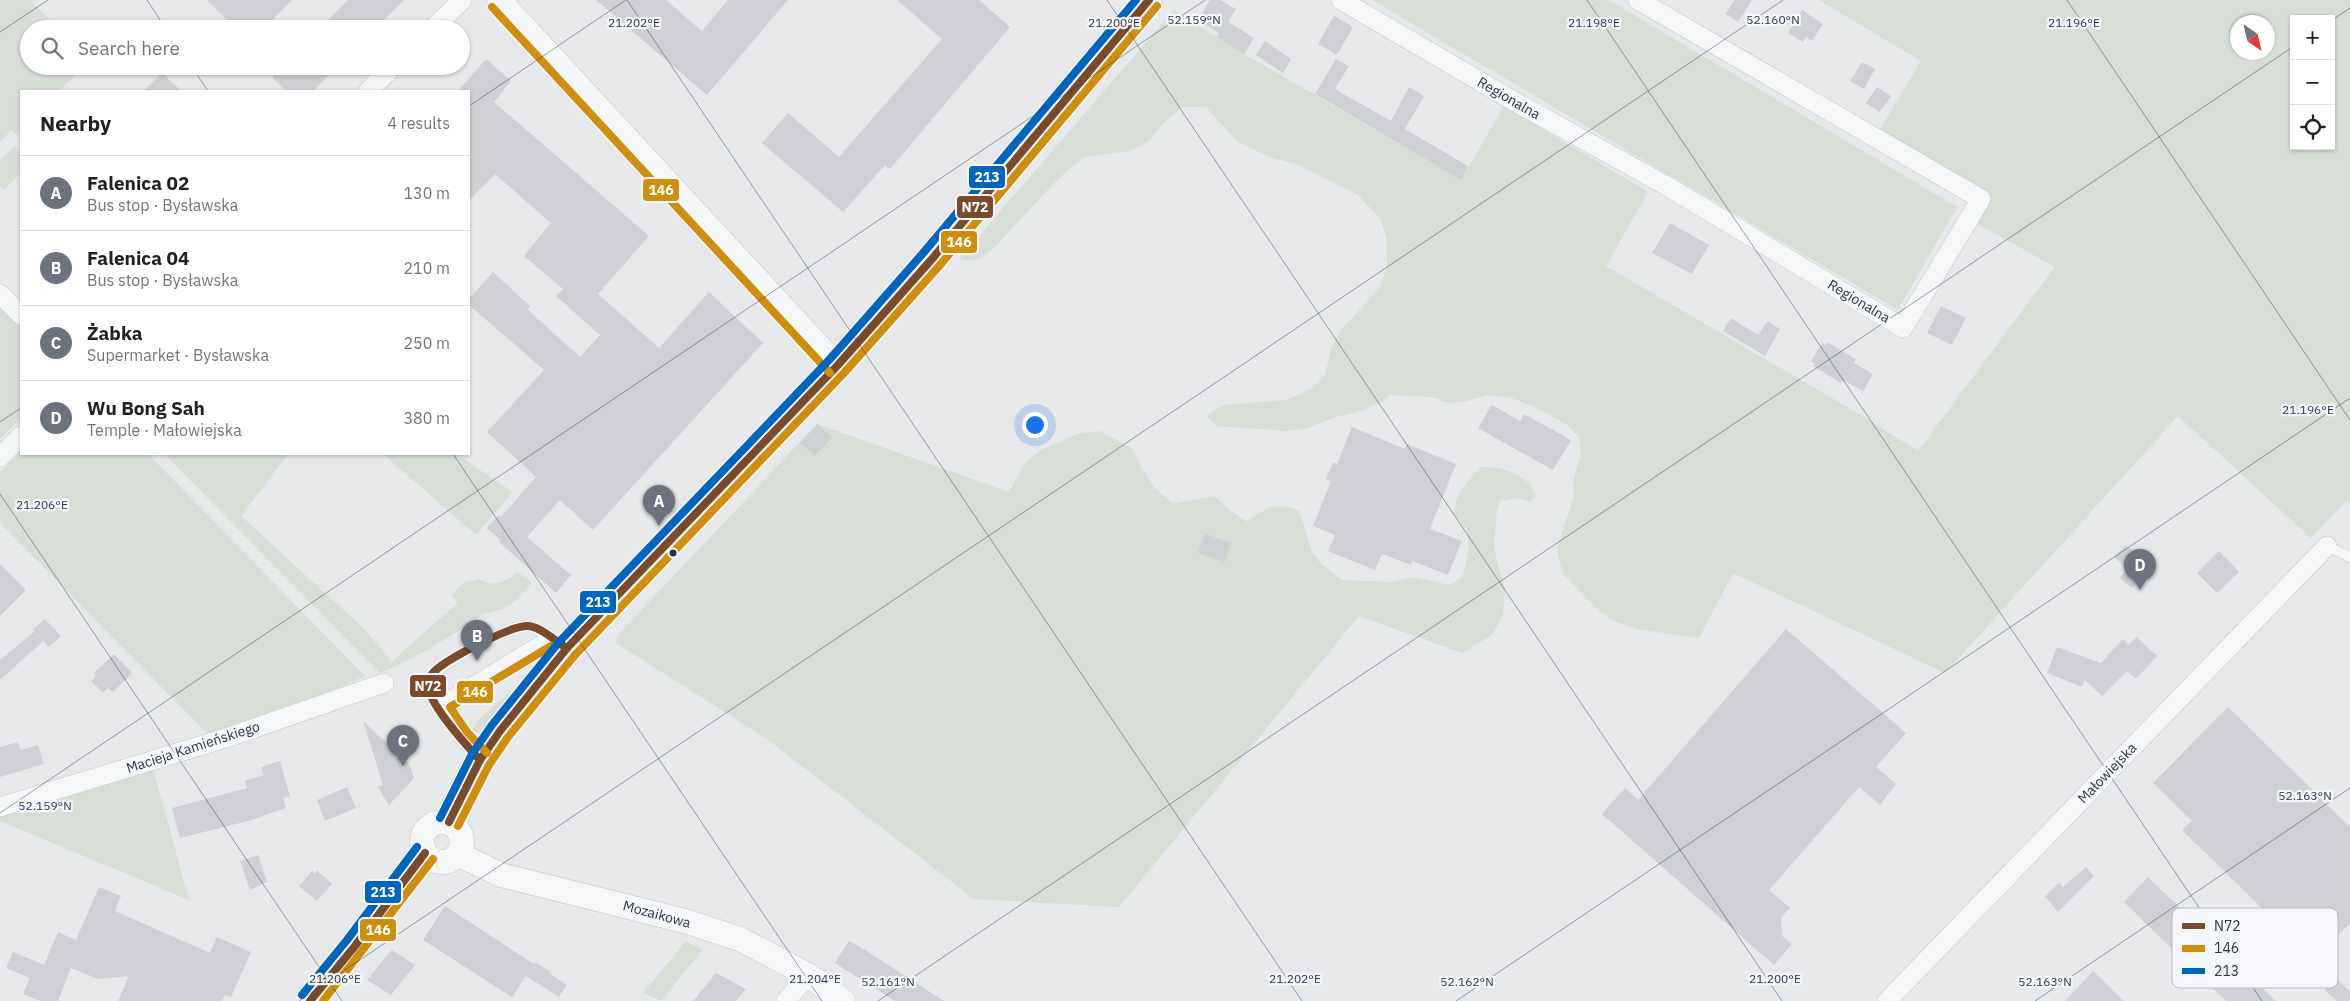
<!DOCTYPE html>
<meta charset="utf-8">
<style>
:root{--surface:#fff;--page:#f2f2f2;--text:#202124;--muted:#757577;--line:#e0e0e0;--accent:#6c737f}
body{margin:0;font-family:"IBM Plex Sans",sans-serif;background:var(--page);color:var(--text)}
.controls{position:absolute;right:15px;top:15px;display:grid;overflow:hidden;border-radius:0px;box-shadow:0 1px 4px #0004}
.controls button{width:45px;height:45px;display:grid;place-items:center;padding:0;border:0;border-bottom:1px solid var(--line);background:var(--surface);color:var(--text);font:25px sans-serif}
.compass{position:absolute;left:2230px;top:15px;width:45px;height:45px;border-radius:50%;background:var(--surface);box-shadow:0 1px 4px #0004;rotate:146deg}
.you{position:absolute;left:1034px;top:424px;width:18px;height:18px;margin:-12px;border:4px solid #fff;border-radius:50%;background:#1a73e8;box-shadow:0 0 0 8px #1a73e833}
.badge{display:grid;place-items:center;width:32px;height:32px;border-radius:50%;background:var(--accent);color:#fff;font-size:16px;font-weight:700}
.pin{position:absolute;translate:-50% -41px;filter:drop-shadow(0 1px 2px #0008)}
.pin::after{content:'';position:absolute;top:26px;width:18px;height:15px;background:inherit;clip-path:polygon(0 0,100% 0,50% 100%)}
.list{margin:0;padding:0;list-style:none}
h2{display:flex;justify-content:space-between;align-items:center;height:65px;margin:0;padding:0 20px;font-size:21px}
h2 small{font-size:16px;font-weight:400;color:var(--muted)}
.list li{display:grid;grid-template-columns:32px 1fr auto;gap:15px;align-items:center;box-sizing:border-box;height:75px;padding:0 20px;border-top:1px solid var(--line)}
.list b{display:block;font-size:19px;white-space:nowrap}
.list p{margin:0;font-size:16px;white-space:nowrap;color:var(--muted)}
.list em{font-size:16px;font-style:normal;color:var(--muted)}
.icon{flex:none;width:28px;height:28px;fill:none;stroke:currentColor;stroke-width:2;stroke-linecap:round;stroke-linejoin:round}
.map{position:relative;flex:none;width:2350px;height:1001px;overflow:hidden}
.search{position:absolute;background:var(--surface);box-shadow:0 1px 4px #0004;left:20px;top:20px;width:450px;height:55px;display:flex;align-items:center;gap:12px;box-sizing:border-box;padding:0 18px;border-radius:28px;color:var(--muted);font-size:19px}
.panel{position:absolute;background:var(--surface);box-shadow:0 1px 4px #0004;left:20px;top:90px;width:450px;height:365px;border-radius:0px}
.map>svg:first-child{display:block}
</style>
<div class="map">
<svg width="2350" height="1001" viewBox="0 0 2350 1001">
<rect width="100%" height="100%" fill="#e6e8ea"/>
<!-- green -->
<g fill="#d6ded6" fill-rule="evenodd">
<polygon points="0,0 30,0 59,29 29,29 29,66 84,66 59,91 21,91 21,130 16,135 11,130 0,142"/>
<polygon points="1372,0 1609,0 1957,207 1898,310"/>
<path d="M1819,0H2350V503L2347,500L2311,538L2178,416L1945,673L1733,573L1699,638L1636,629L1617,622L1601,613L1563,574L1557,549L1574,496L1573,483L1581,453L1579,438L1568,425L1533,406L1511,398L1488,395L1468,401L1449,403L1432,397L1390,395L1382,402L1355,413L1336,417L1305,429L1285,431L1217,426L1206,416L1223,405L1286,400L1310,390L1325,375L1331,348L1340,331L1381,286L1387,264V241L1380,218L1358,195L1296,164L1269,157L1238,142L1206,107H1183L1164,122L1150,140L1131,151L1086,157L1071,167L1053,184L992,250L979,259L969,261L960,258L1174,10L1244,54L1461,180L1504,106L1648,192L1606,266L1861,415L1918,451L2055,267L1974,222L1988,197L1879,131L1921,61ZM2294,19H2331V146H2294ZM2238,22H2268V52H2238Z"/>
<polygon points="15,146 21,153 21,173 4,190 0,186 0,160"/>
<polygon points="0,306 21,328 21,418 0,439"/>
<path d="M817,424L1009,492L1026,462L1043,449L1077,434L1100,431L1133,449L1140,466L1155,488L1173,504L1214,496L1229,510L1248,522C1269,505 1274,503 1299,510L1312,552L1321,564L1342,580L1391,582L1414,577L1450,585L1463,575L1469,549L1467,529L1454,514C1454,495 1468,481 1481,467C1502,466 1529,474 1536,496L1529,501L1516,498L1501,501L1497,509L1494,544L1497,563L1505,587L1503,615L1492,635L1462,653L1359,616L1119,907L974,899L767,739L616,643L617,636Z"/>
<polygon points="21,451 21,454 148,454 365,676 318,697 210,736 0,523 0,472"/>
<path d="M164,454H288L241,516L360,625L392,661L458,603L452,595L463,583L479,579C493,588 506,582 518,572L532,583C525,590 518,600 510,605C501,611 490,611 481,616C447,638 417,658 380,673Z"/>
<polygon points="383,454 456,454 513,492 476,535"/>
<polygon points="526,678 528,680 487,729 480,733 472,730 479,719"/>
<polygon points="153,768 189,900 0,821 0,814"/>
<polygon points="686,941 702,950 661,1001 643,993"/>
</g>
<!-- building -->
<g fill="#ced0d3">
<polygon points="207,0 292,0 264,29 236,29"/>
<polygon points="348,0 404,0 375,29 320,29"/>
<polygon points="596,0 666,0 702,31 728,0 788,0 707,95"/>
<polygon points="897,0 979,0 1010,27 890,169 885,165 843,212 762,143 788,113 839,157 942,39"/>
<polygon points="1210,0 1220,0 1236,9 1228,22 1254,38 1244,54 1217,37 1219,33 1198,20"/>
<polygon points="1734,0 1752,0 1738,22 1726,14"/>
<polygon points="1802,10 1823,24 1812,41 1806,37 1803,42 1788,33"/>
<polygon points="1334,16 1353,27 1337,55 1318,44"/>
<polygon points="1265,41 1291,59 1283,73 1256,55"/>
<polygon points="486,59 511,81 494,102 649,236 598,294 659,348 709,292 763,343 593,530 560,500 527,537 571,575 556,593 499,542 500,540 487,528 499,515 501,517 536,477 487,432 544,370 469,305 469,299 493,272 530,306 527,309 580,357 600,335 556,296 563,289 524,256 551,223 495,174 469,201 469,91 458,91"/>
<polygon points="1336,59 1349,66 1335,89 1391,121 1409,87 1424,96 1405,129 1468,166 1461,180 1315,94"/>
<polygon points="1862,62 1875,69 1864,89 1850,81"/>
<polygon points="283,66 338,66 313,91 286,91 272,77"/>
<polygon points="162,73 181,91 144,91"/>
<polygon points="1877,87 1891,96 1880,112 1866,103"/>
<polygon points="1670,223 1709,245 1692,274 1652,253"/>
<polygon points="1941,306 1966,318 1952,345 1927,333"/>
<polygon points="1731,318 1758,335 1767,321 1780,329 1765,356 1723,331"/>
<polygon points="1827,342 1856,359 1854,363 1873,374 1863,391 1843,380 1841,383 1813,366 1815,364 1811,361 1822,343 1826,345"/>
<polygon points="1492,405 1520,421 1524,414 1571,440 1553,470 1478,428"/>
<polygon points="817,424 832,437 815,456 800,443"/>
<polygon points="1352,427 1405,449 1407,444 1456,464 1430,529 1462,541 1448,575 1412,561 1411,565 1382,554 1375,570 1328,551 1335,535 1313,526 1331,481 1326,479 1333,462 1337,464"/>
<polygon points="1205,534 1231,543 1225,562 1198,553"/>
<polygon points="2126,545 2140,559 2138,562 2147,571 2132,588 2120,578 2128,569 2114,557"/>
<polygon points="2219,551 2239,572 2217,593 2197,573"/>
<polygon points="0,564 26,590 0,616"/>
<polygon points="45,619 61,636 49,647 33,629"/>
<polygon points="1786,629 1906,733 1876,767 1896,784 1880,805 1859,787 1769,890 1790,908 1781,917 1782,936 1792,944 1774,965 1602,814 1625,788 1638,800"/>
<polygon points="35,631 43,641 0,680 0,660"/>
<polygon points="2136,637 2157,656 2136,679 2127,671 2102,696 2085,680 2082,687 2047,673 2057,647 2101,663 2123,639 2129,645"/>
<polygon points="114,654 132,673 113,692 108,688 103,693 91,681 96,676 94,673"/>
<polygon points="2228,707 2350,827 2350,923 2314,959 2182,830 2192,821 2153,783"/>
<polygon points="363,721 409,764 414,778 389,805 378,787 383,785"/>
<polygon points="18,742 21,750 38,745 44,764 0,777 0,747"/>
<polygon points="280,761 290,796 283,798 286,808 248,821 180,838 172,808 247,788 245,781 264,775 261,767"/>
<polygon points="347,787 356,808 325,821 317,800"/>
<polygon points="258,855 267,882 250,890 240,861"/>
<polygon points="2086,867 2094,876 2058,912 2045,896 2059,883 2063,887"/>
<polygon points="317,870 332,884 317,901 299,886 312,871 315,874"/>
<polygon points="2148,877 2276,1001 2226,1001 2124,902"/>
<polygon points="99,887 121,896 115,911 210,953 217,937 251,952 231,997 225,995 222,1001 118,1001 129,976 98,979 71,968 58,1001 40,1001 23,994 30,978 6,968 13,952 44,965 58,932 76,940"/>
<polygon points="445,906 534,964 535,962 551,972 549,973 567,985 559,997 526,976 512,997 423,940"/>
<polygon points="849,941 865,950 944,1001 895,1001 835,963"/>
<polygon points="392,950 415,965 391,995 367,980"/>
<polygon points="2093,971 2124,1001 2065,1001"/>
<polygon points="716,973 746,989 736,1001 693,1001"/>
<polygon points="2336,978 2350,992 2350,1001 2337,1001 2325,990"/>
</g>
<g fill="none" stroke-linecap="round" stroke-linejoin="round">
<defs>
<g id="service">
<polyline points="2327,546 2350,557"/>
<polyline points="436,704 546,637"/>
<path d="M480,760L459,738L429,693L428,683L432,674C450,662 510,621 530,626C533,627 561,645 567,648"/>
</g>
<g id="minor">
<polyline points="1341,0 1512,100 1665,185 1903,328 1981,199 1638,0"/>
<polyline points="432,29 462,0"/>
<polyline points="368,91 394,66"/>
<polyline points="0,294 21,315"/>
<polyline points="0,457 21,436"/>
<polyline points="0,807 229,737 384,683"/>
<polyline points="786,1001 808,975"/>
<polyline points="1887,1001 2327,546"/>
</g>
<g id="tertiary">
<polyline points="499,0 837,366"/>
<circle cx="442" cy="842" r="20"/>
<polyline points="449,822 480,760 500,731 567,648 837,366 932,259 1149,0"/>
<polyline points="458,854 501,875 685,921 740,939 808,975 843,1001"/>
<polyline points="310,1001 355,946 425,853"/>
</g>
</defs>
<!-- service casing -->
<use href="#service" stroke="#c4c6c8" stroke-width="11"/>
<!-- minor casing -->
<use href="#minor" stroke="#c4c6c8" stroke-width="20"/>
<!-- tertiary casing -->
<use href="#tertiary" stroke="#c4c6c8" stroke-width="25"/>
<!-- service -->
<use href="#service" stroke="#f5f6f7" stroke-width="10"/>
<!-- minor -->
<use href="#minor" stroke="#f5f6f7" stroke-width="19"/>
<!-- tertiary -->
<use href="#tertiary" stroke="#f5f6f7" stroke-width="24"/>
<defs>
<g id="bus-1">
<path d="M480,760C467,746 428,703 428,685C428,682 430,677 432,674C442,661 510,626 527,626C540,626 556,642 567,648"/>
<polyline points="449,822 480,760 500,731 567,648 837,366 932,259 1149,0"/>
<polyline points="310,1001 355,946 425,853"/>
</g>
<g id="bus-2">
<polyline points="492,7 830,373"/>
<polyline points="487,753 467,732 450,707 551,646"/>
<polyline points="458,826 489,765 508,737 575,655 844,373 940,265 1157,6"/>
<polyline points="323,1001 433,859"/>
</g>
<g id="bus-3">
<polyline points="440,818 472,754 492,725 559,642 830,359 924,252 1136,0"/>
<polyline points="302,995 347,940 417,847"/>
</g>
</defs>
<!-- bus-1 casing -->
<use href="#bus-1" stroke="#f4f6f9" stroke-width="11"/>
<!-- bus-2 casing -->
<use href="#bus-2" stroke="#f4f6f9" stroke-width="11"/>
<!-- bus-3 casing -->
<use href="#bus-3" stroke="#f4f6f9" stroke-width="11"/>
<!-- bus-1 -->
<use href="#bus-1" stroke="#7a4b2a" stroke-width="8"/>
<!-- bus-2 -->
<use href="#bus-2" stroke="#ce8f0e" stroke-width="8"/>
<!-- bus-3 -->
<use href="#bus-3" stroke="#0065bd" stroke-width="8"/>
</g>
<!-- ticks -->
<path fill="none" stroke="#2b3445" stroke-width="1" stroke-opacity="0.45" d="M147,0L166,29M627,0L1302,1001M1107,0L1782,1001M1587,0L2262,1001M2067,0L2350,420M2331,21L2350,8M0,32L48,0M191,66L208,91M469,106L626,0M0,422L21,408M453,454L822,1001M0,494L342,1001M0,813L1205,0M299,1001L1783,0M878,1001L2294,46M1456,1001L2350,398M2035,1001L2350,788"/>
<!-- markers -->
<circle fill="#2b3445" stroke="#f4f6f9" stroke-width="2" cx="673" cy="553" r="4.5"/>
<g text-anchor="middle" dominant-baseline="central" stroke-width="4.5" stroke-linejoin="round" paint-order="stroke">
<!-- street labels -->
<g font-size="14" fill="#2b3445" stroke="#f4f6f9">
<text transform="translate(1509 98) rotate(30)">Regionalna</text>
<text transform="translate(1859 301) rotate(31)">Regionalna</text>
<text transform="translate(193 747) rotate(-18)">Macieja Kamieńskiego</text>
<text transform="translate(2107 773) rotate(-46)">Małowiejska</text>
<text transform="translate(657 914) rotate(15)">Mozaikowa</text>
</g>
</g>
<!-- legend -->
<rect x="2172" y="908" width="166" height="80" rx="8" fill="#f4f6f9" stroke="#b8bcc3" stroke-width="1"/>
<rect x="2182" y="923" width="23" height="6" fill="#7a4b2a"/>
<rect x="2182" y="945" width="23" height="7" fill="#ce8f0e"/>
<rect x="2182" y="968" width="23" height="6" fill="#0065bd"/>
<g font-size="14" fill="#2b3445">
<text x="2214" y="931">N72</text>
<text x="2214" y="953">146</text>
<text x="2214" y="976">213</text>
</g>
<g font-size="12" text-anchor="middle" fill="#2b3445" stroke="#f4f6f9" stroke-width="4.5" stroke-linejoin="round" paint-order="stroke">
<text x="1194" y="24">52.159°N</text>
<text x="1773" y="24">52.160°N</text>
<text x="634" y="27">21.202°E</text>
<text x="1114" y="27">21.200°E</text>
<text x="1594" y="27">21.198°E</text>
<text x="2074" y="27">21.196°E</text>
<text x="2308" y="414">21.196°E</text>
<text x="42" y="509">21.206°E</text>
<text x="2305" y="800">52.163°N</text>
<text x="45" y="810">52.159°N</text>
<text x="335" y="983">21.206°E</text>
<text x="815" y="983">21.204°E</text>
<text x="1295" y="983">21.202°E</text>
<text x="1775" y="983">21.200°E</text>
<text x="888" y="986">52.161°N</text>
<text x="1467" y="986">52.162°N</text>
<text x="2045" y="986">52.163°N</text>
</g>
<g stroke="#f4f6f9" stroke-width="2">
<rect x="968" y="165" width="38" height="24" rx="5" fill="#0065bd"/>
<rect x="642" y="178" width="38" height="24" rx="5" fill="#ce8f0e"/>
<rect x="956" y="195" width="38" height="24" rx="5" fill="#7a4b2a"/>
<rect x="940" y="230" width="38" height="24" rx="5" fill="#ce8f0e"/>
<rect x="579" y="590" width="38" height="24" rx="5" fill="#0065bd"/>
<rect x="409" y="674" width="38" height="24" rx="5" fill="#7a4b2a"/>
<rect x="456" y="680" width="38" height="24" rx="5" fill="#ce8f0e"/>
<rect x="364" y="880" width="38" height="24" rx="5" fill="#0065bd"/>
<rect x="359" y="918" width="38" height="24" rx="5" fill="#ce8f0e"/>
</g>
<g font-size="14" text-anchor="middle" font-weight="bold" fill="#fff">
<text x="987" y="182">213</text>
<text x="661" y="195">146</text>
<text x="975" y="212">N72</text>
<text x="959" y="247">146</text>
<text x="598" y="607">213</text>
<text x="428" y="691">N72</text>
<text x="475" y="697">146</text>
<text x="383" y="897">213</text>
<text x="378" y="935">146</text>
</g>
</svg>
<div class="controls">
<button>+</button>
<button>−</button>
<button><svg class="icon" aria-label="locate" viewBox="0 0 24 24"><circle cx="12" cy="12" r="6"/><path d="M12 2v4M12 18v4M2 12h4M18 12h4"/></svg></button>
</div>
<svg class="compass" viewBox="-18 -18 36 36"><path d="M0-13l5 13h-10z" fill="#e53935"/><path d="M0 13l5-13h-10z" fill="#757577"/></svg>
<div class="you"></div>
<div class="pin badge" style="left:659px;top:526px">A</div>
<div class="pin badge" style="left:477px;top:661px">B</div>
<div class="pin badge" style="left:403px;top:766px">C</div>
<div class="pin badge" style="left:2140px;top:590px">D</div>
<div class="search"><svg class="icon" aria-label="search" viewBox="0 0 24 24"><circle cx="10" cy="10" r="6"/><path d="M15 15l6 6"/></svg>Search here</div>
<section class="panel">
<h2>Nearby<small>4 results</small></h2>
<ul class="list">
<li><span class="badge">A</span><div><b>Falenica 02</b><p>Bus stop · Bysławska</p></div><em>130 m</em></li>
<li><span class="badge">B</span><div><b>Falenica 04</b><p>Bus stop · Bysławska</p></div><em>210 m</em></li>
<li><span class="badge">C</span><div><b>Żabka</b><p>Supermarket · Bysławska</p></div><em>250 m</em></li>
<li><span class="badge">D</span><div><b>Wu Bong Sah</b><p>Temple · Małowiejska</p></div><em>380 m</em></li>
</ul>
</section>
</div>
